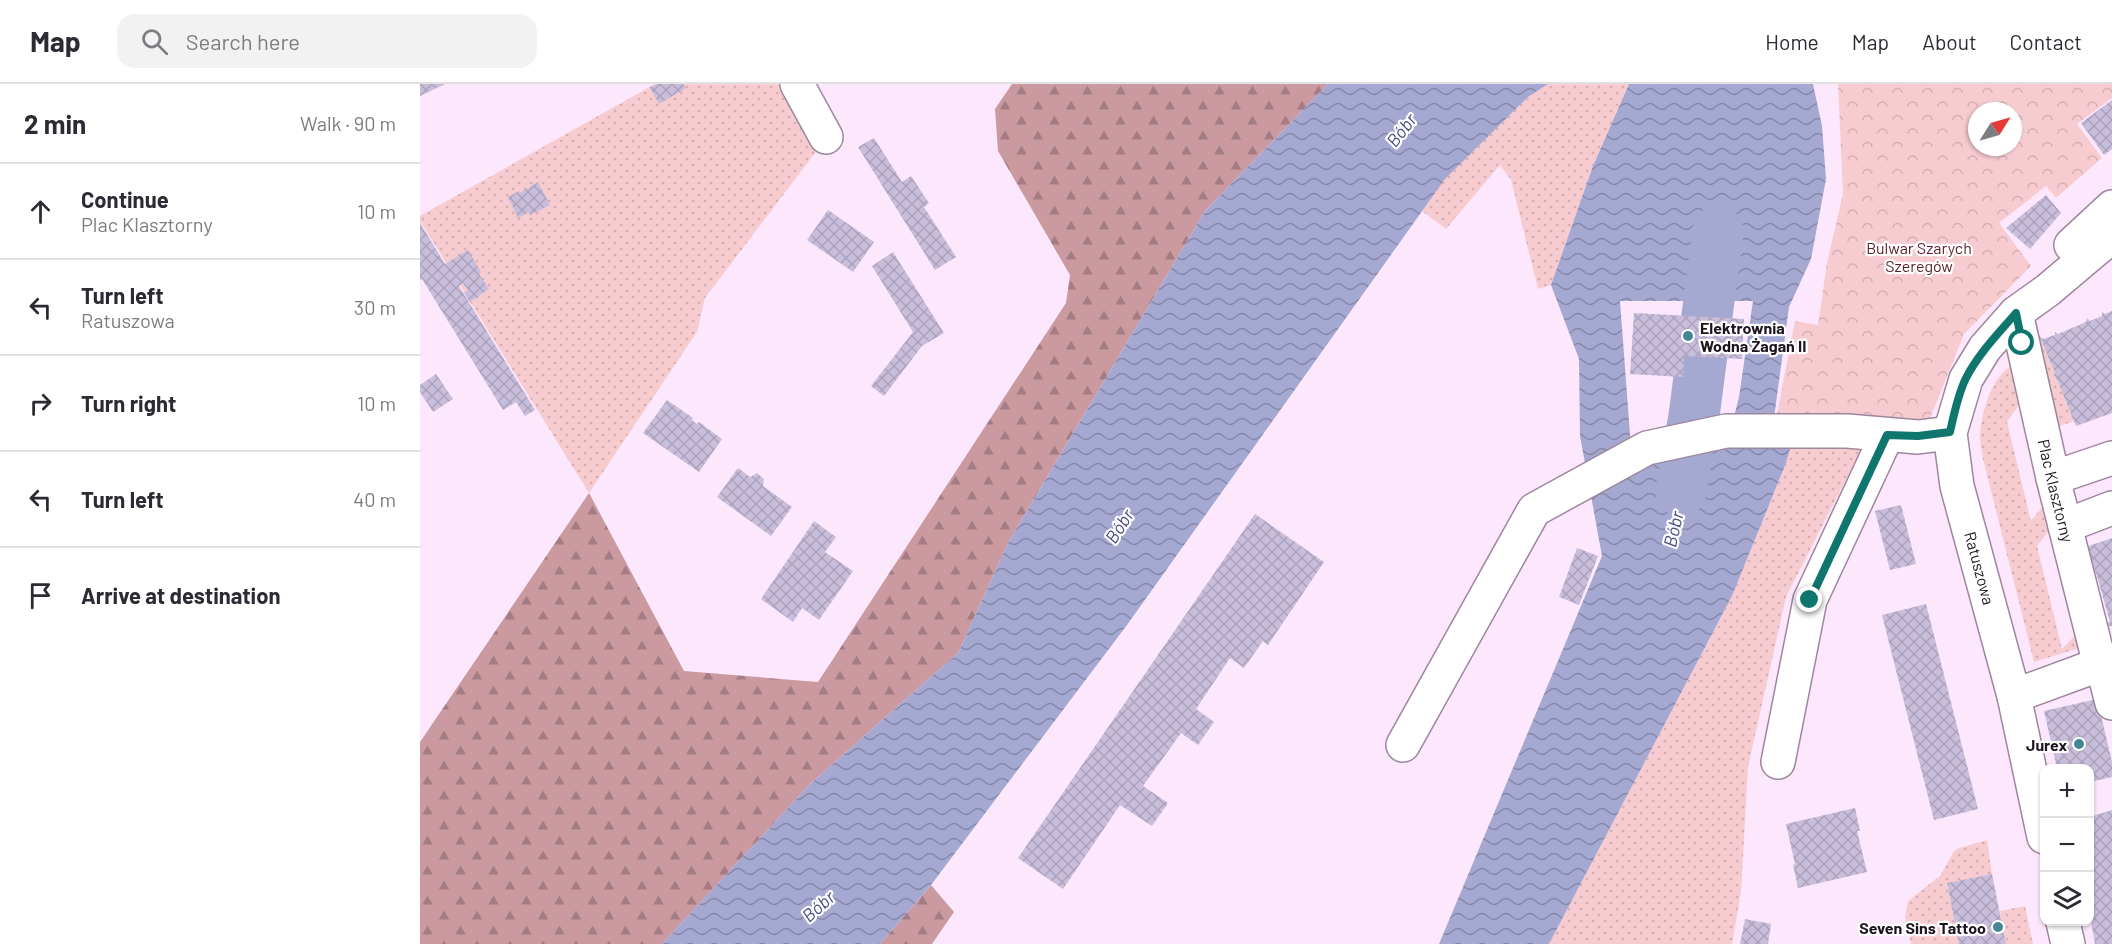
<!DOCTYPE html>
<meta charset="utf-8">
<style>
:root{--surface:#fff;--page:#f2f2f3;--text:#2b2b33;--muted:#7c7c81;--line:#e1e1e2}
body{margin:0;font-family:Barlow,sans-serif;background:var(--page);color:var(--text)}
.controls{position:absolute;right:18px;bottom:18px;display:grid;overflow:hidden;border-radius:12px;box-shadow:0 2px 4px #0004}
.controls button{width:54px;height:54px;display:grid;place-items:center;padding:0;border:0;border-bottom:2px solid var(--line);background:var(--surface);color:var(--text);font:30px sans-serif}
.compass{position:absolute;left:1548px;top:18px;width:54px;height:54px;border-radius:50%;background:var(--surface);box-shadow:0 2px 4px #0004;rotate:53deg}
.stop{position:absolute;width:18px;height:18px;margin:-14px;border:4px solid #0f766e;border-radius:50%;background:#fff}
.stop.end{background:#0f766e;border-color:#fff;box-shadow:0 2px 6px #0008}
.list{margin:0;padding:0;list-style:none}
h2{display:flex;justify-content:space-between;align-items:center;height:78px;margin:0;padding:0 24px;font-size:26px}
h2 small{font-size:20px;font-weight:400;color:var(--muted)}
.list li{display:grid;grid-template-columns:39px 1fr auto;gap:18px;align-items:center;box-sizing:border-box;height:96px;padding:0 24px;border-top:2px solid var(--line)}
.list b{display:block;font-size:22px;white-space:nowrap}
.list p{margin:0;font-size:20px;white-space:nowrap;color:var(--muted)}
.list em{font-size:20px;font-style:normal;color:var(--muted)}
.icon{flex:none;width:33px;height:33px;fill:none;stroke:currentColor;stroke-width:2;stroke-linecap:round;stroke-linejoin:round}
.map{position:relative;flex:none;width:1692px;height:860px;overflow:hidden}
header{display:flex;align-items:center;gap:36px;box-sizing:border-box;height:84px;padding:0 30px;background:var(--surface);border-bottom:2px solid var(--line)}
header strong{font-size:28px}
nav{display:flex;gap:33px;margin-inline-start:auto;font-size:21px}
.search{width:420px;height:54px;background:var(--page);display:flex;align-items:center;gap:15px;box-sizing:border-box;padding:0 21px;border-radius:18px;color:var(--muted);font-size:22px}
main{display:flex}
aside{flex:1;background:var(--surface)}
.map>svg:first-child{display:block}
</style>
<header>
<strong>Map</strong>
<div class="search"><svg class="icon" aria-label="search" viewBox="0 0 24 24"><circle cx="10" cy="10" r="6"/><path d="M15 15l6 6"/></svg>Search here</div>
<nav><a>Home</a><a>Map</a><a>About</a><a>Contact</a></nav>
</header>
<main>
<aside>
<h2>2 min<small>Walk · 90 m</small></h2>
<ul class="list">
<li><svg class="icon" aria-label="ahead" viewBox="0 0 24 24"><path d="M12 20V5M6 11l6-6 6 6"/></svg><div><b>Continue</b><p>Plac Klasztorny</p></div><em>10 m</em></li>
<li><svg class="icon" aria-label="left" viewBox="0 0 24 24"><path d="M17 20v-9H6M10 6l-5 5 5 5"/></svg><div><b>Turn left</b><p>Ratuszowa</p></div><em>30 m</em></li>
<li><svg class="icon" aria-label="right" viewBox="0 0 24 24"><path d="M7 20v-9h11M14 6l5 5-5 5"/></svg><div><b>Turn right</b></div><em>10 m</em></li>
<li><svg class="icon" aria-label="left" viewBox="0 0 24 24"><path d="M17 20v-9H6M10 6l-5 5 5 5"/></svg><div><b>Turn left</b></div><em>40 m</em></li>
<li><svg class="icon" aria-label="arrive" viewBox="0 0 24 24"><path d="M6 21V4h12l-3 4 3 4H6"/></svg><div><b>Arrive at destination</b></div></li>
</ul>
</aside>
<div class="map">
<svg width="1692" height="860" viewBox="0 0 1692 860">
<defs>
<pattern id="grass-dots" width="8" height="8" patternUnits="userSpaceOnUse" patternTransform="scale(1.5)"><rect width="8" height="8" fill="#f7ccd1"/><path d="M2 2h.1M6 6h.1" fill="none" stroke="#d3aeb3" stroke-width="1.8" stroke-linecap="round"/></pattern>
<pattern id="forest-firs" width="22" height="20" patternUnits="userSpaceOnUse" patternTransform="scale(1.5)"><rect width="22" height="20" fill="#cb9aa1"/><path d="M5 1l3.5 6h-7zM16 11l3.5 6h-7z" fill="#a47c83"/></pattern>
<pattern id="park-crowns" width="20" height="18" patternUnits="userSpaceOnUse" patternTransform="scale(1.5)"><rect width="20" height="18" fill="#f7ccd1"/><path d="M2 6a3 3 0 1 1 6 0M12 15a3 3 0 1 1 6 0" fill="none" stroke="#d3aeb3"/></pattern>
<pattern id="water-waves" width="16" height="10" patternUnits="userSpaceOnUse" patternTransform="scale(1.5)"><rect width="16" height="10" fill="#a5a9d2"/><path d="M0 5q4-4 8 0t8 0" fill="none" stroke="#8688aa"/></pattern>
<pattern id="building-cross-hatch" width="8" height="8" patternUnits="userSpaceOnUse" patternTransform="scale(1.5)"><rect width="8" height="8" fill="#c9bddc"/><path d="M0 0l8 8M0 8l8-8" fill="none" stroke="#aca2bc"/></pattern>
</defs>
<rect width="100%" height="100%" fill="#fce7fd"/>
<!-- grass -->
<g fill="url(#grass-dots)">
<polygon points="235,0 377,0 407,53 285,214 277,248 169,409 0,137 0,132"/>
<polygon points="1128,0 1209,0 1173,82 1131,201 1118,205 1091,96 1080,81 1026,145 1002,127 1025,94 1108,13"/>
<polygon points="1619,257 1622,258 1635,289 1633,291 1636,293 1654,337 1640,342 1636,341"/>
<path d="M1596,279L1604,314L1587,338L1611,437L1628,416L1634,440L1617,462L1642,565L1659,547L1663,563L1614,578L1563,375C1562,367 1560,359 1560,351C1562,326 1572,290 1596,279Z"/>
<polygon points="1372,358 1443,362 1366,513 1328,683 1321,808 1312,860 1129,860 1312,512 1366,379"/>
<polygon points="1567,756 1572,790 1527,799 1539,860 1491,860 1485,833 1488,817 1520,792 1534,767 1539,764"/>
<polygon points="1605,822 1613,860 1586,860 1580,827"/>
</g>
<!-- forest -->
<g fill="url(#forest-firs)">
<polygon points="592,0 908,0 785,127 589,457 538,569 390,700 242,860 0,860 0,658 169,409 264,587 398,598 646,219 650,191 578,67 575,25"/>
<polygon points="511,801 534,828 512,860 460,860"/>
</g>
<!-- park -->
<path fill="url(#park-crowns)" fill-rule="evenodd" d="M1418,0H1692V14L1657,40L1682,74L1636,114L1626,102L1579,139L1611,182L1544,250L1509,337L1357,330L1375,237L1398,241L1407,179L1423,110ZM1557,27H1593V63H1557Z"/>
<!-- water -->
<g fill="url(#water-waves)" fill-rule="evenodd">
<polygon points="908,0 1128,0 1108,13 1025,95 707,541 511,801 460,860 242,860 390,700 538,569 589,457 785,127"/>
<path d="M1209,0H1393L1402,42L1406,95L1391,175L1369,223L1351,356L1372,358L1366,379L1312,512L1129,860H1019L1182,472L1160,352L1159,275L1131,201L1173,82ZM1200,217H1333L1319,313L1314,333L1211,364Z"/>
</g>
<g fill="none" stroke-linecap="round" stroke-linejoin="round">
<!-- river -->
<polyline stroke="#a5a9d2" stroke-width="51" points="1261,407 1274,332 1298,147"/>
</g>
<!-- building -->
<g fill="url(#building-cross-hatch)">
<polygon points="0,0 25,0 0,12"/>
<polygon points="237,0 263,0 266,4 239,20 230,4"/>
<polygon points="1692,16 1692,65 1684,71 1661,39"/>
<polygon points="454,54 482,98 491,92 509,119 504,123 536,173 515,186 438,63"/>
<polygon points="118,98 130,121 110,131 109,128 98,134 88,113 99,107 100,109"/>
<polygon points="1626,111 1641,129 1610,165 1586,144"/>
<polygon points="408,126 454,158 433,188 387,156"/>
<polygon points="0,139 25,180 48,166 61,188 59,190 69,205 50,218 44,209 48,206 43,199 39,202 115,326 105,332 96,318 83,326 2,195 0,196"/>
<polygon points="473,168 524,249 502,262 464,312 451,302 493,248 452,182"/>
<polygon points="1692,227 1692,329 1656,342 1636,293 1633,291 1635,289 1622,258 1619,257 1619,252 1623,255 1635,251 1635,248 1638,250 1666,238 1667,234 1670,237 1682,232 1682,228 1685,230"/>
<polygon points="1214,229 1324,235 1322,275 1264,272 1263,293 1210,290"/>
<polygon points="16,290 33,315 13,328 0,308 0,301"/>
<polygon points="247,316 273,334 272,336 277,340 279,338 302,355 279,388 223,349"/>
<polygon points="318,384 330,393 337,389 344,395 343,402 372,423 351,452 297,413"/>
<polygon points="1481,421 1496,480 1470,486 1455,427"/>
<polygon points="835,430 904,478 848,561 843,557 824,584 810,574 776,625 794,638 778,661 761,649 723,702 748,719 732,742 700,721 643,805 598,774"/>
<polygon points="394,437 416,453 405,468 433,487 399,536 382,524 373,538 341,515"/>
<polygon points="1692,454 1692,542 1687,542 1687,539 1690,538 1677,492 1666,463"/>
<polygon points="1157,464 1178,472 1159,521 1139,513"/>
<polygon points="1506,520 1558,725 1514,736 1462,531"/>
<polygon points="1677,615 1692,678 1692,693 1670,698 1670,684 1637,684 1624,627"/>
<polygon points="1435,724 1440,747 1437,747 1447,788 1378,804 1373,781 1375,780 1366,740"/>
<polygon points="1692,726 1692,860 1675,860 1670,832 1670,733"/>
<polygon points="1572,790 1586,860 1539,860 1527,799"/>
<polygon points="1325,835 1351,840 1348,860 1320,860"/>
</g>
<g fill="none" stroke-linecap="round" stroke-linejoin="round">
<defs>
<g id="minor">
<polyline points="377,0 406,53"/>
<polyline points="1651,161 1692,123"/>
<path id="s1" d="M1596,229L1633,394L1680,581"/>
<polyline points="1633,394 1692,374"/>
<polyline points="1645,442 1692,424"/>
<polyline points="1682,580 1692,619"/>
<polyline points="1594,612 1692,576"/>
<polyline points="983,661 1114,426 1227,364 1306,347 1427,347 1498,353 1530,349"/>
<polyline points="1358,678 1390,516 1467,351"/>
<polyline points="1624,753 1594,612 1537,402 1530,349 1546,295 1565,264 1596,229 1628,206 1692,152"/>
<polyline points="1643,838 1648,860"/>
</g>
</defs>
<!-- minor casing -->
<use href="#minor" stroke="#9d869e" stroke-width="36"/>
<!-- minor -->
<use href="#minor" stroke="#fff" stroke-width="33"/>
</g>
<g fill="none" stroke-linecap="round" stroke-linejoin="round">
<!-- route -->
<path stroke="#0f766e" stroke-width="8" d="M1390,516L1467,351L1498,352L1530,348C1534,330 1538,310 1546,294C1559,269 1578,250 1596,229L1602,259"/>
</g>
<!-- markers -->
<g fill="#438795" stroke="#fff" stroke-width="2">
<circle cx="1268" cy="252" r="6"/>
<circle cx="1659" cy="660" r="6"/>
<circle cx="1578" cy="843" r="6"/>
</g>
<g text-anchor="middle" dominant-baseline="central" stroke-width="4.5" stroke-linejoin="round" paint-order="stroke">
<!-- park labels -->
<g font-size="16" fill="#591d2a" stroke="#fff">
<text x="1499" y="163">Bulwar Szarych<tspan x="1499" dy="18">Szeregów</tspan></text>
</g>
<!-- poi labels -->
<g font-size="16" font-weight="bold" fill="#1d141d" stroke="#fff" text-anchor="end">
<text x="1280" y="243" text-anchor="start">Elektrownia<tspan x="1280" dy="18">Wodna Żagań II</tspan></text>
<text x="1647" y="660">Jurex</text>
<text x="1566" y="843">Seven Sins Tattoo</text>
</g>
<!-- street labels -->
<g font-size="16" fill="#1d141d" stroke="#fff">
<text stroke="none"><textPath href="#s1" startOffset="182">Plac Klasztorny</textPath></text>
<text transform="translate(1560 484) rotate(75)">Ratuszowa</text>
</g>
<!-- water labels -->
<g font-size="18" font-style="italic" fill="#494b82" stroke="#fff">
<text transform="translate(981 46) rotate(-52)">Bóbr</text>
<text transform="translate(699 442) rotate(-57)">Bóbr</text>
<text transform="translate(1253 445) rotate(-77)">Bóbr</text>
<text transform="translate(398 822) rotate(-41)">Bóbr</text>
</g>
</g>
</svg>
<div class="controls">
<button>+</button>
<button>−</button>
<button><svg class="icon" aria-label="layers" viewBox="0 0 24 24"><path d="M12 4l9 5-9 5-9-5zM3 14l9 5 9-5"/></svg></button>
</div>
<svg class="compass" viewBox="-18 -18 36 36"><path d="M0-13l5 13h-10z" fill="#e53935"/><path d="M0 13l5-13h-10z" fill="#7c7c81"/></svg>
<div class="stop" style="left:1602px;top:259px"></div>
<div class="stop end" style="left:1390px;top:516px"></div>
</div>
</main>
